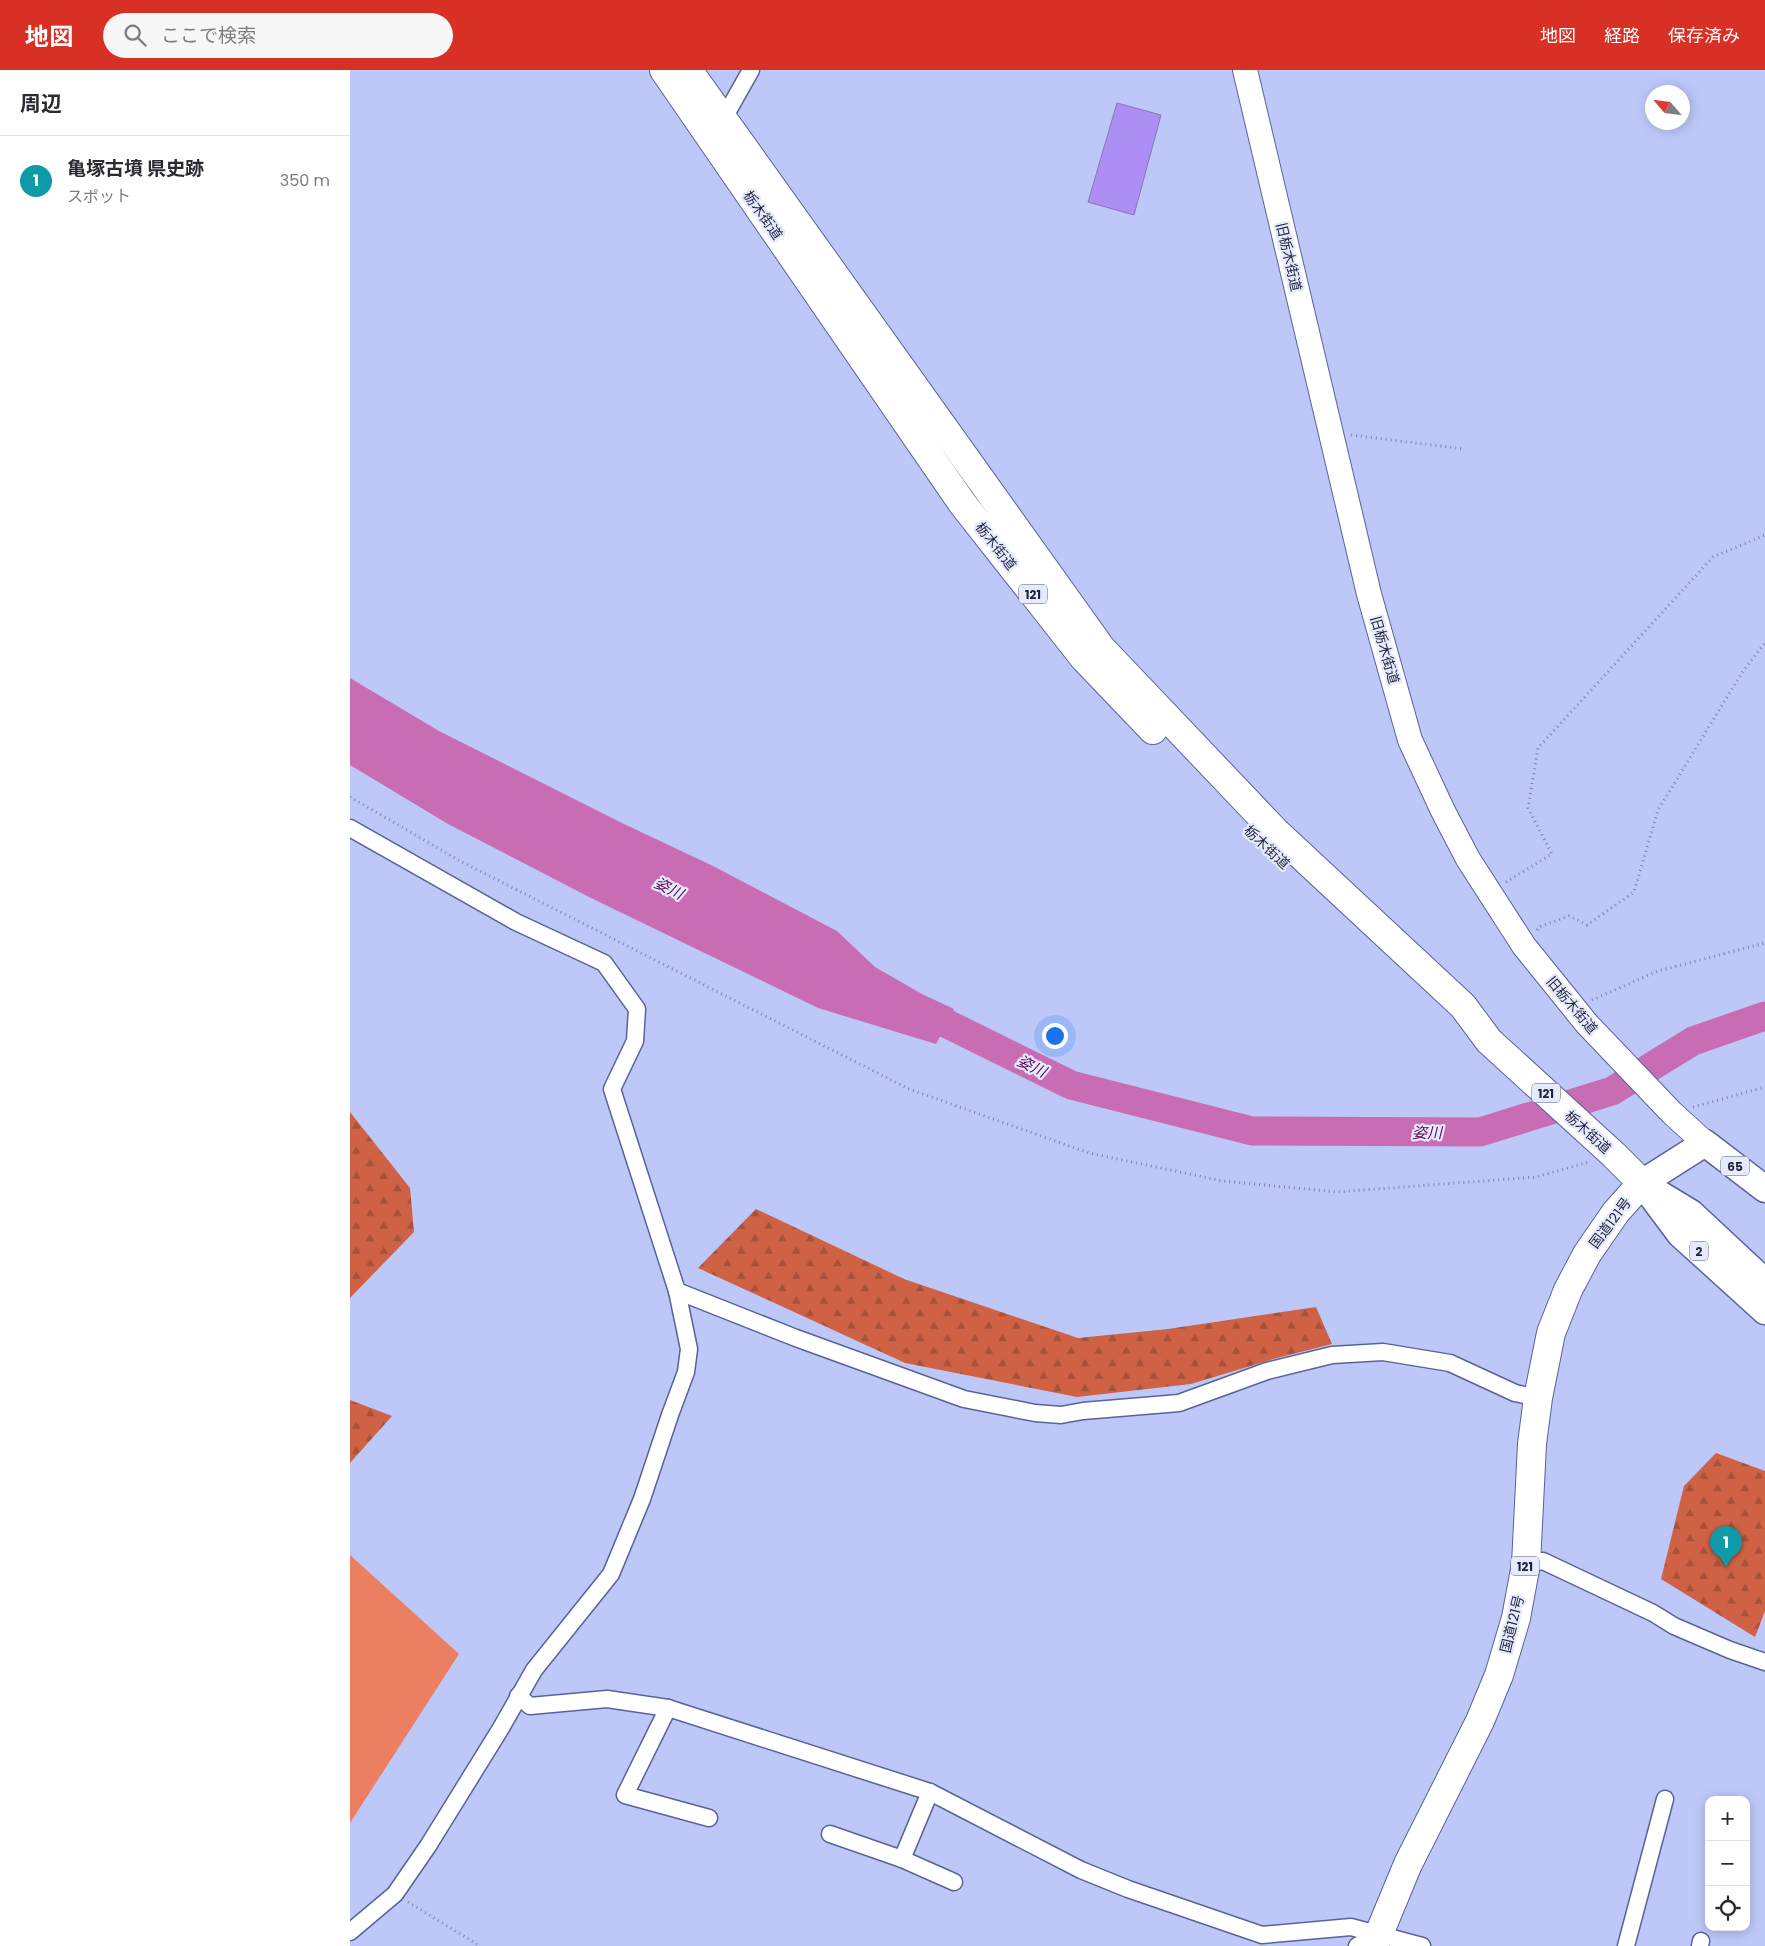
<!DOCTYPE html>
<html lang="ja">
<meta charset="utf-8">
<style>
:root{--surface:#fff;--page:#f7f7f7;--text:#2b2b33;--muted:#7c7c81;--line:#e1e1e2;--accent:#d93025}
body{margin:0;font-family:Poppins,"Noto Sans JP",sans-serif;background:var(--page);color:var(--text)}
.controls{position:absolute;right:15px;bottom:15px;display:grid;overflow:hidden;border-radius:10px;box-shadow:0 2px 12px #0003}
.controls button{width:45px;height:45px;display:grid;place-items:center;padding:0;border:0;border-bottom:1px solid var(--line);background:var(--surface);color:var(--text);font:25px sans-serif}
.compass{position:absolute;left:1295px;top:15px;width:45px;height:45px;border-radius:50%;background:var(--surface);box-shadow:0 2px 12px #0003;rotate:298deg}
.you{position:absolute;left:704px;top:965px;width:18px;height:18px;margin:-12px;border:4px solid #fff;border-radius:50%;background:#1a73e8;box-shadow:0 0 0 8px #1a73e833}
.badge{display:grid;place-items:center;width:32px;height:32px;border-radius:50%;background:var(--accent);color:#fff;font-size:16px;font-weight:700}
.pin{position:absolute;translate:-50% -41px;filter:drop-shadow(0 1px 2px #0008)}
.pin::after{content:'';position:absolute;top:26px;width:18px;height:15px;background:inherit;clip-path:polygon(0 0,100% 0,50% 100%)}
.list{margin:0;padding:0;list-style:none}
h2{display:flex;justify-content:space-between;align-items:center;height:65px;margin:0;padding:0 20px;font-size:21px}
h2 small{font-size:16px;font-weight:400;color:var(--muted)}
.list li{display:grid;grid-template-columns:32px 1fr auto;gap:15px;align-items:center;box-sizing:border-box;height:90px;padding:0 20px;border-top:1px solid var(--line)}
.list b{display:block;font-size:19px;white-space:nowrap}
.list p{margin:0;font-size:16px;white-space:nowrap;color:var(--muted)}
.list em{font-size:16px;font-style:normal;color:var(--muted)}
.icon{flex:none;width:28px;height:28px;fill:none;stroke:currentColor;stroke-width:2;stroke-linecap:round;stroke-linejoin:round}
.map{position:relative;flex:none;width:1415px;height:1876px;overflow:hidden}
header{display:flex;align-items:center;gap:30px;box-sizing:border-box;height:70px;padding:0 25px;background:var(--accent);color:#fff}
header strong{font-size:24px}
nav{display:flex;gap:28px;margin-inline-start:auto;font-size:18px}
.search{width:350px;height:45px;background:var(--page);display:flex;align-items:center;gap:12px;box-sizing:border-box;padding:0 18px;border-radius:28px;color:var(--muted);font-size:19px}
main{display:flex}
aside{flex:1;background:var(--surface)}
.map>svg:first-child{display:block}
</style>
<header>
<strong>地図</strong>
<div class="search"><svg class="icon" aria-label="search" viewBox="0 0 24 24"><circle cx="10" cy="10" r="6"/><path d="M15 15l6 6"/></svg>ここで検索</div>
<nav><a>地図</a><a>経路</a><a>保存済み</a></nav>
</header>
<main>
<aside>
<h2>周辺<small></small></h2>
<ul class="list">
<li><span class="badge" style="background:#0f9aa8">1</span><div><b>亀塚古墳 県史跡</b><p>スポット</p></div><em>350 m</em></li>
</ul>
</aside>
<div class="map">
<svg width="1415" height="1876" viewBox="0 0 1415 1876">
<defs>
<pattern id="forest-firs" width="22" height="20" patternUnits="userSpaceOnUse" patternTransform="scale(1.25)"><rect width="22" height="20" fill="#cf6144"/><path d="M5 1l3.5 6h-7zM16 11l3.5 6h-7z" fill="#a7503a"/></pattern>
</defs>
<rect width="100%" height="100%" fill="#bdc8f9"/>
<!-- green -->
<polygon fill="#ec7e61" points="0,1485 109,1584 0,1753"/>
<!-- forest -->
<g fill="url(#forest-firs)">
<polygon points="0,1042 60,1118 64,1162 0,1228"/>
<polygon points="406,1139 554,1209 728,1268 818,1259 966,1237 982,1274 927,1288 841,1314 727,1327 555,1293 348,1198"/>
<polygon points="0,1330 42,1346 0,1393"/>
<polygon points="1366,1383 1415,1401 1415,1541 1405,1567 1311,1509 1334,1416"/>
</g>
<!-- water -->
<polygon fill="#c86cb4" points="0,608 89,661 272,753 363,796 487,861 525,897 572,924 604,939 586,974 468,938 239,827 98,754 0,695"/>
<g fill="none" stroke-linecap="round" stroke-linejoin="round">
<!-- river -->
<polyline stroke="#c86cb4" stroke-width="29" points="561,936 721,1015 902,1061 1130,1062 1262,1021 1343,971 1415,946"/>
</g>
<!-- building -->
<polygon fill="#ac8ef4" stroke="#8778b1" points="767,33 811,45 784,145 738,132"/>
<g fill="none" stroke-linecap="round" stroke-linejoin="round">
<defs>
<g id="street">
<polyline points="370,55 401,0"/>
<polyline points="0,758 166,852 254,893 287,939 285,971 262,1019 327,1221 339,1279 336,1302 320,1345 292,1429 261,1504 184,1600 151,1658 78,1776 45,1824 0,1862"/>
<polyline points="327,1221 446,1268 614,1329 685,1343 711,1345 733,1341 829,1333 917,1301 982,1285 1033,1282 1100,1293 1165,1323 1188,1328"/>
<polyline points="1176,1494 1193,1491 1303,1543 1324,1556 1380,1580 1415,1592"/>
<polyline points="168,1626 180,1636 257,1629 318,1638 580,1722 731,1800 778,1819 912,1865 1001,1857 1072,1876"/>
<polyline points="318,1638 275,1725 359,1748"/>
<polyline points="480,1764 552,1789 604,1812"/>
<polyline points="552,1789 580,1722"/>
<polyline points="1007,1876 1029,1864"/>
<polyline points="1276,1876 1315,1729"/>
<polyline points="1350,1876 1351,1871"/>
</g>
<polyline id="secondary" points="895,0 1019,524 1060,670 1093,741 1118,789 1174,876 1237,954 1322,1043 1355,1073"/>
<g id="primary">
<polyline points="1292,1113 1330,1164 1415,1241"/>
<polyline points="1292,1113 1355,1073 1415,1119"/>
<polyline points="1303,1120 1341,1143 1415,1212"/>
</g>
<g id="highway">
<polyline points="314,0 612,433 734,588 803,660"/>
<polyline points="338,0 751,578 926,762 1113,936 1139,971 1264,1085 1292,1113 1266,1142 1237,1184 1218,1220 1201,1263 1188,1328 1182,1374 1176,1494 1166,1548 1149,1605 1130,1651 1058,1794 1024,1876"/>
</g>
</defs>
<!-- street casing -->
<use href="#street" stroke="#596299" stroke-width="19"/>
<!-- secondary casing -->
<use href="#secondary" stroke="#596299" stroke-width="26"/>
<!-- primary casing -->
<use href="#primary" stroke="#596299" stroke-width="29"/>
<!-- highway casing -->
<use href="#highway" stroke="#596299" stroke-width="30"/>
<!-- path -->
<g stroke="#7b83a9" stroke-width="3" stroke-dasharray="1 4" stroke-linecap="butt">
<polyline points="1001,365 1114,379"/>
<polyline points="0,727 112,792 559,1019 739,1083 873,1111 987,1122 1186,1107 1239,1092"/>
<polyline points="1156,812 1202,784 1178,738 1188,678 1363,487 1415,465"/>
<polyline points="1187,860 1189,857 1219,846 1237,855 1284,822 1308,740 1393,601 1415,573"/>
<polyline points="1242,930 1308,901 1415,873"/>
<polyline points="1343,1037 1415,1017"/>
<polyline points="58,1832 130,1876"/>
</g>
<!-- street -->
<use href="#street" stroke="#fff" stroke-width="16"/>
<!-- secondary -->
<use href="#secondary" stroke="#fff" stroke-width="24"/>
<!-- primary -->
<use href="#primary" stroke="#fff" stroke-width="26"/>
<!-- highway -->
<use href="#highway" stroke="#fff" stroke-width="28"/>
</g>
<g text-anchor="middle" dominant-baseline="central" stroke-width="4.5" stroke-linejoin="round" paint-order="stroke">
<!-- shield labels -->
<g fill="#e6eafd" stroke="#5b5f74" stroke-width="1">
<rect x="669" y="514.5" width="28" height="19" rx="4"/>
<rect x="1182" y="1013.5" width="28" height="19" rx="4"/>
<rect x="1371" y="1086.5" width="28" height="19" rx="4"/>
<rect x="1340" y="1171.5" width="18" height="19" rx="4"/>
<rect x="1161" y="1486.5" width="28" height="19" rx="4"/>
</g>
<g font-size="12" font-weight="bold" fill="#1f233a">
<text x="683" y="524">121</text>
<text x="1196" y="1023">121</text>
<text x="1385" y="1096">65</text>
<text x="1349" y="1181">2</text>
<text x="1175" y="1496">121</text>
</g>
<!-- street labels -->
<g font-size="14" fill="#1f233a" stroke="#e6eafd">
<text transform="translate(413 145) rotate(55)">栃木街道</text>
<text transform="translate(939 187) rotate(77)">旧栃木街道</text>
<text transform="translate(646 476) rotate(52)">栃木街道</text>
<text transform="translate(1035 580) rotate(74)">旧栃木街道</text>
<text transform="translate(917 777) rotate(43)">栃木街道</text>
<text transform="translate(1222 935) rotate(50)">旧栃木街道</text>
<text transform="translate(1238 1062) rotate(42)">栃木街道</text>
<text transform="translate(1260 1153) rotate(-53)">国道121号</text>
<text transform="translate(1162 1554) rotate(-76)">国道121号</text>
</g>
<!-- water labels -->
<g font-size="15" font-style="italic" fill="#5d0350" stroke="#e6eafd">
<text transform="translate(319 818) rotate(26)">姿川</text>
<text transform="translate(682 996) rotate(26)">姿川</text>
<text x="1077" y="1062">姿川</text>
</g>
</g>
</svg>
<div class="controls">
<button>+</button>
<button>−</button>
<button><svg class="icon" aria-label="locate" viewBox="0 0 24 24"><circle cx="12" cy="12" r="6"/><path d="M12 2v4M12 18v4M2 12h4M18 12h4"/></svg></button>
</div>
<svg class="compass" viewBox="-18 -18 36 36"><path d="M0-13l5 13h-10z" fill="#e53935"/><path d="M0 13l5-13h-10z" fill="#7c7c81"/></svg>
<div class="you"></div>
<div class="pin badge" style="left:1376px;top:1497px;background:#0f9aa8">1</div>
</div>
</main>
